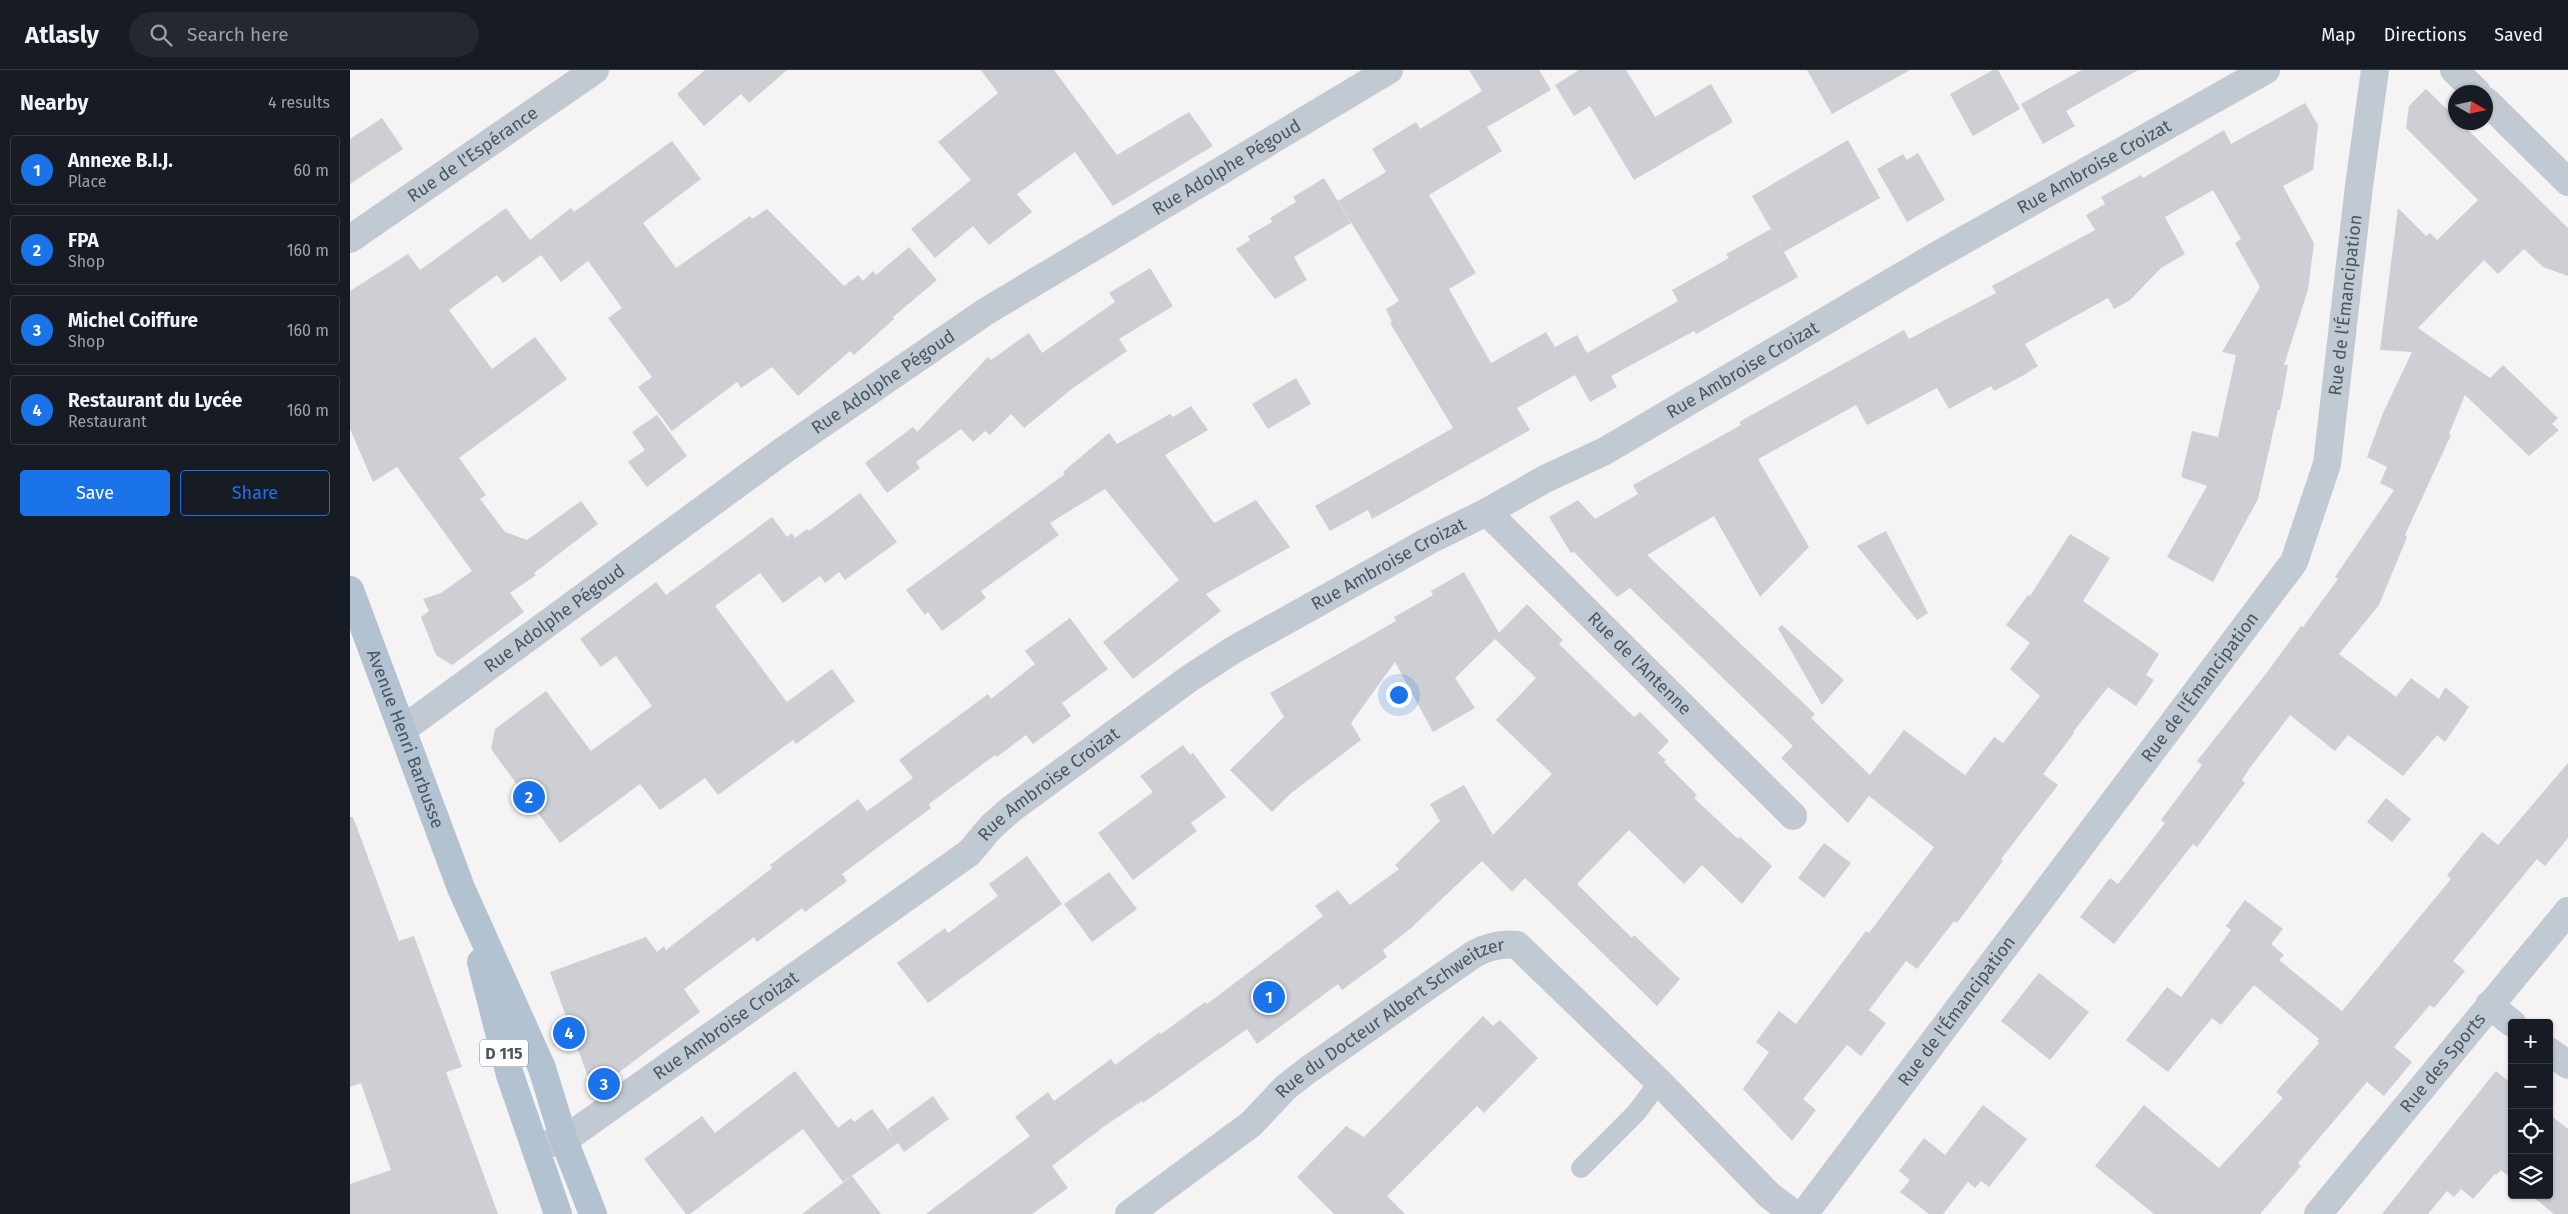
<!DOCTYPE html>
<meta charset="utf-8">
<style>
:root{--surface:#171b24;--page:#242831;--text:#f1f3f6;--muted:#9ea1a6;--line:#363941;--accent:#1a73e8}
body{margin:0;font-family:"Fira Sans",sans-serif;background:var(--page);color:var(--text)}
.controls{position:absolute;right:15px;bottom:15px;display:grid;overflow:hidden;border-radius:5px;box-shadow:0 1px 4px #0004}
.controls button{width:45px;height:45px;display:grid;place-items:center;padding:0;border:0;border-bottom:1px solid var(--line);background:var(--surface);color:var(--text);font:25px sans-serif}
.compass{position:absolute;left:2098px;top:15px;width:45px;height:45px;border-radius:50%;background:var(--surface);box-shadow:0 1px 4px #0004;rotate:99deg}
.you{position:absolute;left:1048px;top:624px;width:18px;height:18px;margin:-12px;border:4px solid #fff;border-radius:50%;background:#1a73e8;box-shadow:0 0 0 8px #1a73e833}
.badge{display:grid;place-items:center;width:32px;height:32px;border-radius:50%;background:var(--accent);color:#fff;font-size:16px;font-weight:700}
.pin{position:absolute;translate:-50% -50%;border:2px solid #fff;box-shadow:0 1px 5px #0006}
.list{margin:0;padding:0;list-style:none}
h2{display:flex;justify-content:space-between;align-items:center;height:65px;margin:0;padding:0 20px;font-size:21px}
h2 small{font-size:16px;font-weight:400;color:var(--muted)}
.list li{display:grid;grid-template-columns:32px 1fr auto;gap:15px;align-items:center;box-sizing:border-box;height:70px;margin:0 10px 10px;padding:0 10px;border:1px solid var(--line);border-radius:5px}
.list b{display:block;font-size:19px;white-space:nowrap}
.list p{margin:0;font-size:16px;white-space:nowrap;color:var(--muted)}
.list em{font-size:16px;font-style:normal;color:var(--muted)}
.actions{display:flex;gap:10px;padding:15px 20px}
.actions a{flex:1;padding:11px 0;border:1px solid var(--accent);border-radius:5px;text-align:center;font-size:18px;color:var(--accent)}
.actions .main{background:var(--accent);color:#fff}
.icon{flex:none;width:28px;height:28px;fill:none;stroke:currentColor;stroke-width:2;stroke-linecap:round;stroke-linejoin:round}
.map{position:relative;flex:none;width:2218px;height:1144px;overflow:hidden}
header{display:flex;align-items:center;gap:30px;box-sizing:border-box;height:70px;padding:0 25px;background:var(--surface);border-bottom:1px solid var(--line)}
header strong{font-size:24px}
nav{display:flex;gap:28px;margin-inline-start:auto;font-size:18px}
.search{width:350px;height:45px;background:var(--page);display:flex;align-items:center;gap:12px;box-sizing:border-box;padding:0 18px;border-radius:28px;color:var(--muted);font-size:19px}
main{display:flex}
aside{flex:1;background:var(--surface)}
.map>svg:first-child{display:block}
</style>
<header>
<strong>Atlasly</strong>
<div class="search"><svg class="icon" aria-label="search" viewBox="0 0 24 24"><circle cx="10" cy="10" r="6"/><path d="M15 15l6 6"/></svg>Search here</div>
<nav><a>Map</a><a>Directions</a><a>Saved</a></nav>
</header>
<main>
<aside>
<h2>Nearby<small>4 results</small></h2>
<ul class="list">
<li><span class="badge">1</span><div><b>Annexe B.I.J.</b><p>Place</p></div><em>60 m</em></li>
<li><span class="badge">2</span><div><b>FPA</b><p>Shop</p></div><em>160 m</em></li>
<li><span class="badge">3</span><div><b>Michel Coiffure</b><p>Shop</p></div><em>160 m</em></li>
<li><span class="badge">4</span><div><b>Restaurant du Lycée</b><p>Restaurant</p></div><em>160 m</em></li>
</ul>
<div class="actions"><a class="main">Save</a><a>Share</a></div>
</aside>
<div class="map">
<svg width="2218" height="1144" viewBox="0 0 2218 1144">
<rect width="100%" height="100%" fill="#f5f3f3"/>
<!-- building -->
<g fill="#cdcfd5">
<polygon points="355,0 437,0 399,33 391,24 354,56 327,24"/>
<polygon points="631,0 704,0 767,85 839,42 863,76 763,136 725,82 667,124 682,142 639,175 623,156 585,188 561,159 621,110 588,72 648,23"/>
<polygon points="1119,0 1189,0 1201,20 1137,57 1152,81 1079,125 1126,203 1099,219 1141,293 1196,262 1205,277 1227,265 1237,283 1328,231 1322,220 1379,188 1376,184 1421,159 1448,207 1346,264 1344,261 1261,306 1267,317 1240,332 1225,305 1167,338 1180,360 1022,449 1018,440 980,461 965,436 1103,358 1040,253 1042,252 1036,239 1049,231 988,131 1036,102 1022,79 1066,52 1070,59 1132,21"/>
<polygon points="1229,0 1276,0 1305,47 1361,14 1383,52 1284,110 1240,36 1224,46 1205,15"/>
<polygon points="1457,0 1560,0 1482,44"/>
<polygon points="1643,0 1648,0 1670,39 1623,66 1600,24"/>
<polygon points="1732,0 1788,0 1716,41 1725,56 1693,74 1671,34"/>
<polygon points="2076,19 2106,48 2106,52 2110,52 2218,158 2218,206 2193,197 2174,179 2148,204 2134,190 2068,258 2140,308 2153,295 2208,348 2202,354 2209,360 2179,386 2115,325 2099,364 2101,365 2055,465 2057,467 2029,535 1989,584 2046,627 2061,608 2089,629 2095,617 2119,637 2095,672 2087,665 2053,706 1998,665 1985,681 1940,645 1899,699 1892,710 1895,713 1847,777 1843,774 1764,874 1730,847 1760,808 1768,814 1815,753 1811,750 1852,695 1847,691 1915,605 1951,556 1953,557 1988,509 1985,507 2044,420 2030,413 2037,397 2017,387 2033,343 2062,282 2030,280 2048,138 2076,166 2080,163 2087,170 2128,130 2056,58 2059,36"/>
<polygon points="1955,33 1968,55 1963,100 1933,116 1964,173 1958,220 1934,295 1938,295 1930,340 1928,340 1908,429 1863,512 1817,487 1857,416 1831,407 1842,361 1868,367 1886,285 1872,282 1910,217 1885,173 1891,169 1863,120 1815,147 1835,184 1811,198 1780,230 1764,239 1758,228 1675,274 1688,296 1674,305 1644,321 1641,316 1599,339 1587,318 1517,355 1506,335 1408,389 1459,477 1410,527 1364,446 1297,485 1465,644 1461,648 1520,705 1554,660 1615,705 1644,667 1653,673 1690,626 1660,599 1680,573 1656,555 1678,525 1680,526 1720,464 1760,488 1733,531 1809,584 1796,605 1804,610 1786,636 1758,617 1723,662 1724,663 1693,704 1708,715 1651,789 1653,791 1607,853 1604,851 1567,899 1556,891 1519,940 1536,953 1511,986 1497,975 1453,1029 1466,1040 1442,1071 1393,1019 1419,982 1406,972 1429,941 1446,954 1516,861 1519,863 1584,777 1519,726 1498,753 1431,688 1443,676 1280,518 1267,527 1224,482 1221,483 1199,447 1228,430 1245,449 1288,424 1283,415 1391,355 1389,352 1554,260 1559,269 1646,223 1642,216 1745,160 1736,145 1755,134 1751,127 1791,105 1793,108 1874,60 1881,74"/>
<polygon points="32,48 53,79 0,114 0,69"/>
<polygon points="1498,70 1530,128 1434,182 1402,126"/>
<polygon points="322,71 351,109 293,153 326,198 400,146 402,149 417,139 494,216 508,205 513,211 523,201 526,205 559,177 587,210 543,247 544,249 504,285 500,281 448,326 422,297 391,318 387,312 322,361 288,317 302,307 258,248 272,238 238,191 211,212 191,185 153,213 147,205 99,240 142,299 185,267 217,309 109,388 136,425 130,429 155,462 177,470 231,431 248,454 184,503 186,505 160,523 174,542 102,595 86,585 71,547 79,541 73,529 91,523 122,501 47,397 23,412 0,359 0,221 58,184 70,200 156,138 180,170 221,138 224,142"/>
<polygon points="1568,83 1595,130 1557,152 1527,99 1553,84 1557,90"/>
<polygon points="974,108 1001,153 944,187 957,210 925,229 886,179 900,170 898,166 922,152 920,148 946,132 943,127"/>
<polygon points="800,198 823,236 769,269 777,281 723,318 674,358 661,344 640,365 635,361 623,372 611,359 566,392 570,398 537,423 515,393 563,357 567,362 638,287 641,290 679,263 692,283 765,232 759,223"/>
<polygon points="946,308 961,334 918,359 902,334"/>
<polygon points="841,336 858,360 815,385 864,453 906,430 940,477 856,524 871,541 783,609 753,572 829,510 755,419 700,453 709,465 631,521 636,528 592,561 578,542 575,545 556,520 715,404 713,402 759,363 767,374 820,344 823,347"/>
<polygon points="307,345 337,386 297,417 278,392 295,380 282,362"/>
<polygon points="510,423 547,472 495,510 489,502 475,513 470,506 433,533 410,503 365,536 437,632 482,599 505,631 446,674 443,670 368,725 355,708 310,740 290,714 210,773 141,679 145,659 196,621 241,681 302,636 266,586 251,597 230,569 306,512 316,525 422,447 437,467 442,463 445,468 457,459 459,461"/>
<polygon points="1536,461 1578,543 1567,550 1507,476"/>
<polygon points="1114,502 1149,563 1177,534 1213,570 1209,574 1284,647 1290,642 1319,671 1308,683 1316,690 1314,692 1347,725 1344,728 1388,769 1390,767 1422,796 1392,834 1352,795 1334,814 1279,760 1227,814 1282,868 1284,865 1330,909 1307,936 1175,808 1162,822 1132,791 1060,859 1033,880 1037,887 992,920 988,914 907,974 897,959 793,1033 792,1031 756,1055 702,1096 718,1118 682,1144 576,1144 680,1066 665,1047 698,1022 704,1031 761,989 765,995 810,962 811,964 855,932 857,934 973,846 965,836 988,820 1000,835 1049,799 1045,795 1090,751 1080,734 1114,715 1143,765 1202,704 1146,650 1186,608 1145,569 1105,608 1125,638 1083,662 1045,592 1001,653 1011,670 940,724 922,742 880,700 934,647 920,623 1046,551 1044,547 1083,525 1081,521"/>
<polygon points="720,548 758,599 712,633 721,646 683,674 676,665 647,687 645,685 579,734 581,738 492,804 497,811 455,842 452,838 407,872 404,867 334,919 350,942 300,979 255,1013 238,1007 200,902 296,867 307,882 314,876 316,880 422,798 420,795 508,729 517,741 563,708 549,690 638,624 641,629 685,594 675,581"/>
<polygon points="1432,555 1494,610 1472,635 1428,558"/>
<polygon points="833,675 840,685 843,683 876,727 841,753 847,761 783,810 748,763 803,722 790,706"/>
<polygon points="2218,693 2218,768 2195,796 2187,789 2103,891 2115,901 2084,938 2080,935 2044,977 2062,992 2034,1026 2017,1012 1948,1093 1951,1096 1910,1144 1804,1144 1745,1096 1794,1035 1869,1098 1933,1028 1926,1022 1969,973 1967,971 1969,969 1904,915 1871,955 1862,948 1818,1002 1776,970 1817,917 1831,927 1881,860 1876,856 1895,830 1933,859 1921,874 1934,885 1929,890 1992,941 2101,809 2097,805 2132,762 2148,775"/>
<polygon points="2036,728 2061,749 2042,772 2017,752"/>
<polygon points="0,747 3,747 49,871 64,866 112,997 96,1002 148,1144 0,1144 0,1114 41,1100 11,1013 0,1017"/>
<polygon points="1474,773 1501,793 1474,828 1448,808"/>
<polygon points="677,786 712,834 578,933 547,893 595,858 598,863 648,826 639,814"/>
<polygon points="759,802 787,839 742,872 714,834"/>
<polygon points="1689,903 1739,942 1700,990 1651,951"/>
<polygon points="1133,946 1143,956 1150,950 1188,988 1134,1043 1127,1036 1037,1126 1055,1144 984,1144 947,1107 996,1056 1014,1067"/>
<polygon points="445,1001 488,1058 501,1048 504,1052 522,1039 547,1072 538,1059 583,1026 599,1049 554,1082 548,1073 493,1112 453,1059 340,1144 336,1144 294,1089 352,1046 365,1063"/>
<polygon points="2146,1001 2162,1014 2162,1109 2151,1100 2146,1105 2145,1104 2123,1129 2111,1119 2104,1127 2097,1121 2078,1144 2032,1144"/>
<polygon points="1633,1035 1677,1069 1639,1117 1631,1111 1625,1118 1618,1112 1593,1144 1579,1144 1550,1122 1560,1110 1549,1101 1574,1068 1595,1085"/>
<polygon points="2199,1044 2218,1059 2218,1144 2204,1144 2181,1125 2199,1125"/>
<polygon points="502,1106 531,1144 452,1144"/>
</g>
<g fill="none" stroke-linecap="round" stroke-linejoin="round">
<!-- service -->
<polyline stroke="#c1cad2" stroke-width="20" points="1231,1098 1286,1043 1309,1012"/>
<!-- minor -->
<g stroke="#c1cad2" stroke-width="28">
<polyline points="2104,0 2127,22"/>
<polyline points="2136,31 2218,112"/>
<path id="s1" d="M0,169L245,0"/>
<path id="s2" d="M1137,442L1443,746"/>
<path id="s3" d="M52,660L434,380L635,242L1039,0"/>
<polyline points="2139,935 2162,953"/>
<polyline points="2199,981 2218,995"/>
<path id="s4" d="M185,1077L214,1070L619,783L641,757L660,740L840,608L885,579L1080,470L1137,442L1195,409L1255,381L1584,187L1916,0"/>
<path id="s5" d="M779,1144L901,1054L936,1017L958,1000L1124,884C1137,877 1151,873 1167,875L1309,1012L1419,1125L1444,1144"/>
<path id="s6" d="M1454,1144L1944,492L1977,394L2009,116L2025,0"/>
<path id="s7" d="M1968,1144L2218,841"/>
</g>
<!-- primary -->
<g stroke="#b3c2d1" stroke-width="28">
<path id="s8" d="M0,520L111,818L192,998L214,1070L243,1144"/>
<polyline points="131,892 160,1005 208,1144"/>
</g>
</g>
<g text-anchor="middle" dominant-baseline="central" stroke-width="5" stroke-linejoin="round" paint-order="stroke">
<!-- shield labels -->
<rect fill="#fff" stroke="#808990" stroke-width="1" x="130" y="969.5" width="48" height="27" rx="4"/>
<g font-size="16" font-weight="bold" fill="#4a5661">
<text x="154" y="983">D 115</text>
</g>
<!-- street labels -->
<g font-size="18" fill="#4a5661" stroke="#fff">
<text stroke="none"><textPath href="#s1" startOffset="149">Rue de l'Espérance</textPath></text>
<text stroke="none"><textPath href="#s3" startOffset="999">Rue Adolphe Pégoud</textPath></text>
<text stroke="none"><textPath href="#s4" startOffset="1848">Rue Ambroise Croizat</textPath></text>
<text stroke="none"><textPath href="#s6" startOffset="1079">Rue de l'Émancipation</textPath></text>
<text stroke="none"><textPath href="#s4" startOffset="1442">Rue Ambroise Croizat</textPath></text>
<text stroke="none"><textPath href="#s3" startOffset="594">Rue Adolphe Pégoud</textPath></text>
<text stroke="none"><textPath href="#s4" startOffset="1038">Rue Ambroise Croizat</textPath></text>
<text stroke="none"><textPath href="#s3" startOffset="189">Rue Adolphe Pégoud</textPath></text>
<text stroke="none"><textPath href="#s2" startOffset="215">Rue de l'Antenne</textPath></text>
<text stroke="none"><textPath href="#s6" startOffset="659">Rue de l'Émancipation</textPath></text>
<text stroke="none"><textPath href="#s8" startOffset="159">Avenue Henri Barbusse</textPath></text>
<text stroke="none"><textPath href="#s4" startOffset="632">Rue Ambroise Croizat</textPath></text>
<text stroke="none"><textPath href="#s6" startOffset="254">Rue de l'Émancipation</textPath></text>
<text stroke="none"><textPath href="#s5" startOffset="328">Rue du Docteur Albert Schweitzer</textPath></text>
<text stroke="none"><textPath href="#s4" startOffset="228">Rue Ambroise Croizat</textPath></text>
<text stroke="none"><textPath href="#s7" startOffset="196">Rue des Sports</textPath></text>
</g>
</g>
</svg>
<div class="controls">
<button>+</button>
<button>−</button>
<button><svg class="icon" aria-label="locate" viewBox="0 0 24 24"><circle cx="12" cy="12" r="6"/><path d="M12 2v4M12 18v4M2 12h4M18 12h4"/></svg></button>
<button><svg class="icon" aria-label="layers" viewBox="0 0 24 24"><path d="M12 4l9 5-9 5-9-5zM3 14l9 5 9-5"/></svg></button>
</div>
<svg class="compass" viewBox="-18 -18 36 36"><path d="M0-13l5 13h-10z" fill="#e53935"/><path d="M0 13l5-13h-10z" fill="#9ea1a6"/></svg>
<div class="you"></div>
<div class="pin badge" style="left:919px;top:927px">1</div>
<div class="pin badge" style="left:179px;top:727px">2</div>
<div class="pin badge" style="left:254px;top:1014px">3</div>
<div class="pin badge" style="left:219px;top:963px">4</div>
</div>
</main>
